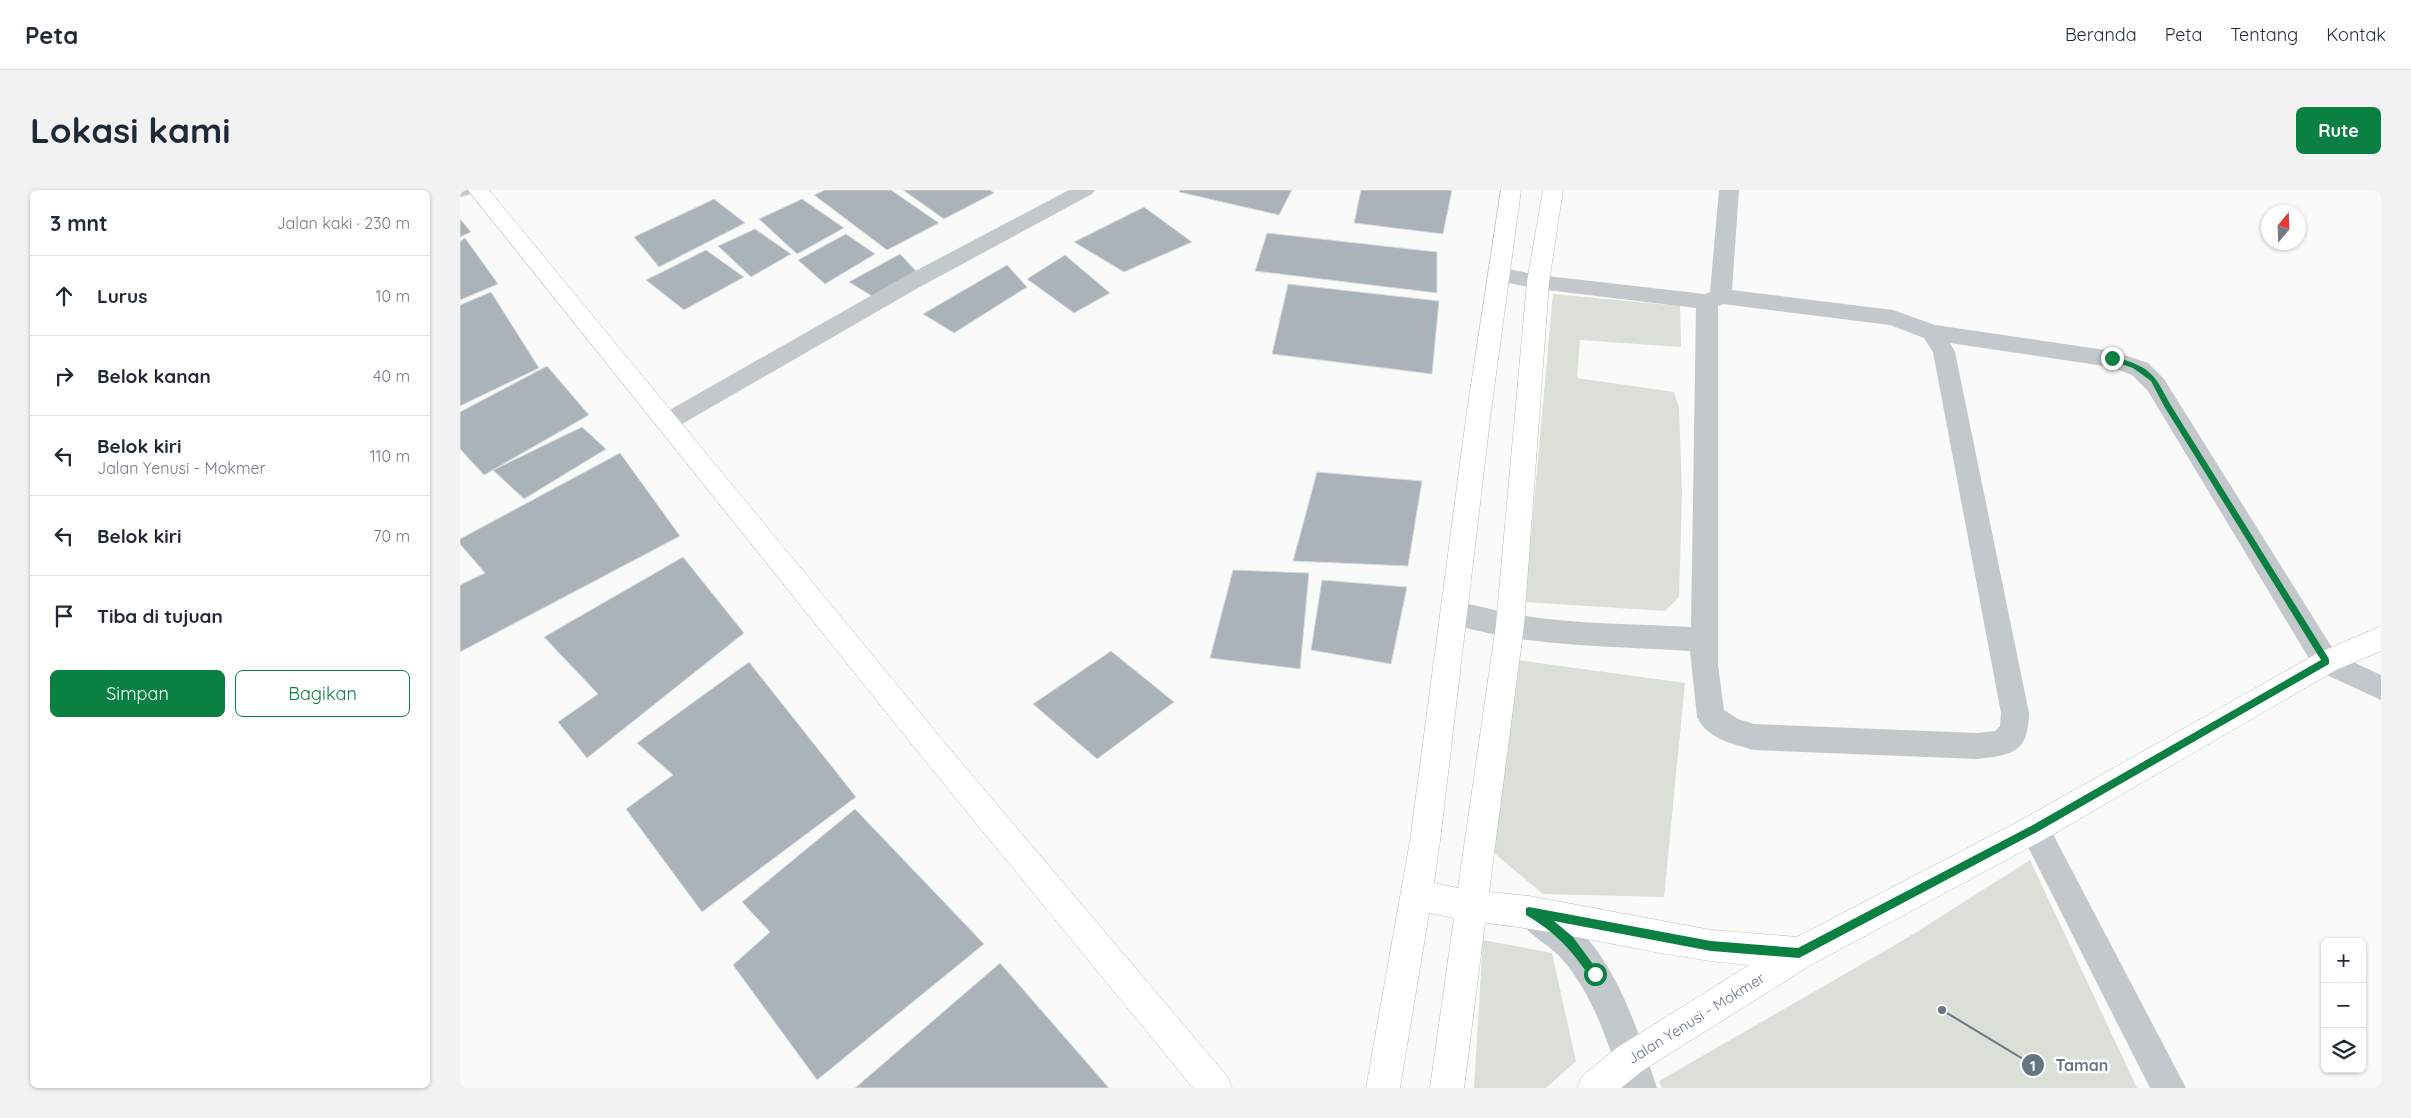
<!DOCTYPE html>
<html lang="id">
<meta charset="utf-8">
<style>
:root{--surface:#fff;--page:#f2f2f3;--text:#1f2937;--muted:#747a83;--line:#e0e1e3;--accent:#0b8043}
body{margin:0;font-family:Quicksand,sans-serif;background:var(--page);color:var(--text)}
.controls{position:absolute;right:15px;bottom:15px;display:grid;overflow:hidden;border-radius:8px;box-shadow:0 1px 4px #0004}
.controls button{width:45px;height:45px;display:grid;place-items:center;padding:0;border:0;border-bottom:1px solid var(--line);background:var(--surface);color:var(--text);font:25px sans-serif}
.compass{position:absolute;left:1801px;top:15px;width:45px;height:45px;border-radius:50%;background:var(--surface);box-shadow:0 1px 4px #0004;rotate:19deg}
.stop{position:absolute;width:15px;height:15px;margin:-11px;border:4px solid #0b8043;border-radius:50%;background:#fff}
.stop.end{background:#0b8043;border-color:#fff;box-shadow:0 1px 5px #0008}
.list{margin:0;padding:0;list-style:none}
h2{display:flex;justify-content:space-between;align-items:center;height:65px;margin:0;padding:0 20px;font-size:21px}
h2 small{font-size:16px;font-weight:400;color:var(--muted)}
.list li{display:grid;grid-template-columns:32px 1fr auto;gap:15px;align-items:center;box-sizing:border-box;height:80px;padding:0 20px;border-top:1px solid var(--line)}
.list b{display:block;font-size:19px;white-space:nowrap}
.list p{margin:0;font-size:16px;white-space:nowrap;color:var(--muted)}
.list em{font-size:16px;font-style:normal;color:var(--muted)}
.actions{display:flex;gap:10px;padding:15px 20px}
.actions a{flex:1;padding:11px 0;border:1px solid var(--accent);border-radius:8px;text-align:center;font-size:18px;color:var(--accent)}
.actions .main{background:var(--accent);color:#fff}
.icon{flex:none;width:28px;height:28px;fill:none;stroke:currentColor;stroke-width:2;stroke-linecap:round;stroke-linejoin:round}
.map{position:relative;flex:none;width:1921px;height:898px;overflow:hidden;border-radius:8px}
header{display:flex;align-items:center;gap:30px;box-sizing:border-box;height:70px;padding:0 25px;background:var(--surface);border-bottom:1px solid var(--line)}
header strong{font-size:24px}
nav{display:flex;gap:28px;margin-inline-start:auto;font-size:18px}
.intro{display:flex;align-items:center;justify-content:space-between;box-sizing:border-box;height:120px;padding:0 30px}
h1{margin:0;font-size:35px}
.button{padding:12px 22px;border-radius:8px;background:var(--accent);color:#fff;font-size:18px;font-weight:700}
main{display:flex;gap:30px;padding:0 30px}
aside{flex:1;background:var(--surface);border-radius:8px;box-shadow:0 1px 4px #0004}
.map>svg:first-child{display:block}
</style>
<header>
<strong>Peta</strong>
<nav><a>Beranda</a><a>Peta</a><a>Tentang</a><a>Kontak</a></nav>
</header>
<div class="intro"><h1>Lokasi kami</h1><a class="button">Rute</a></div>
<main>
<aside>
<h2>3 mnt<small>Jalan kaki · 230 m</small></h2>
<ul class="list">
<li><svg class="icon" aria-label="ahead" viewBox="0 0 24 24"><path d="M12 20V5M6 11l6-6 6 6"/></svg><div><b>Lurus</b></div><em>10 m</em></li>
<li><svg class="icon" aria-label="right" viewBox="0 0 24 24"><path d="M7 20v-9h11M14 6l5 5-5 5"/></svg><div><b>Belok kanan</b></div><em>40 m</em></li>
<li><svg class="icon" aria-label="left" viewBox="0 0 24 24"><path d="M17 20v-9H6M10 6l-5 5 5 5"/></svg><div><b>Belok kiri</b><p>Jalan Yenusi - Mokmer</p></div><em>110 m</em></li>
<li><svg class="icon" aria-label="left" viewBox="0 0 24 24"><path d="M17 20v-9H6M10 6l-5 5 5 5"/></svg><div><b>Belok kiri</b></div><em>70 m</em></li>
<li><svg class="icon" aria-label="arrive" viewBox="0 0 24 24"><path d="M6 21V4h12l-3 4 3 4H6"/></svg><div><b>Tiba di tujuan</b></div></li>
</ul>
<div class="actions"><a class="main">Simpan</a><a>Bagikan</a></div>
</aside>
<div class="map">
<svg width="1921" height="898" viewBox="0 0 1921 898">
<rect width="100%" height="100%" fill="#fafaf8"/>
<!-- green -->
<g fill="#dadfd7">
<polygon points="1093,104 1220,116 1221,157 1120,150 1117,188 1214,202 1219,218 1222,303 1219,407 1205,421 1065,412"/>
<polygon points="1057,470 1225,493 1204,707 1083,704 1021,652"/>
<polygon points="1570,670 1677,898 1202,898 1199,891 1447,748"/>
<polygon points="1023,750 1092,763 1116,871 1086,898 1014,898"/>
</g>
<!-- building -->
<g fill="#aab3b9" stroke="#dcdcda">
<polygon points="365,0 431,0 479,33 427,60 354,5"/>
<polygon points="443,0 530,0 534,3 484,29"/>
<polygon points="720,0 832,0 819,25 719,2"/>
<polygon points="901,0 992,0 983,44 894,33"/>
<polygon points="254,9 285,33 199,77 174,47"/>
<polygon points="342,9 384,38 337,64 299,29"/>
<polygon points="684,17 732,52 664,82 614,52"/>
<polygon points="0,29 11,42 0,47"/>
<polygon points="295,39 331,64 291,87 258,56"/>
<polygon points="807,43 977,62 977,103 795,81"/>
<polygon points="386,44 415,64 365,94 338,70"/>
<polygon points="5,48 38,94 0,110 0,51"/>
<polygon points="246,60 284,87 224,120 186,90"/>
<polygon points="440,64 456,81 412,106 389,92"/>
<polygon points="605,65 650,103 614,123 567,89"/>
<polygon points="547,75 567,97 494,143 463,124"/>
<polygon points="828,94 979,111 972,184 812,164"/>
<polygon points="31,102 79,178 0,216 0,115"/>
<polygon points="87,176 129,225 24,285 0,259 0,222"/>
<polygon points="122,237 146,259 64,309 33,280"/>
<polygon points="160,263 220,346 0,462 0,395 25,383 0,354 0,349"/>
<polygon points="857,282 962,291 948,376 833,371"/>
<polygon points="223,367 284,443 127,568 98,532 138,504 84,447"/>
<polygon points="773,380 849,383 840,479 750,468"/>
<polygon points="862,390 947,397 931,474 851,460"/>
<polygon points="651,461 714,512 637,569 573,514"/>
<polygon points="289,472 396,607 242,722 166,619 213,585 177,553"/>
<polygon points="395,619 524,754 357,890 273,775 310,742 282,712"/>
<polygon points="540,773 649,898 395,898"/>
</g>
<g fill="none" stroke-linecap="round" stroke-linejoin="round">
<defs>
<g id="major">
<polygon points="8,0 29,0 490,559 767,886 772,898 733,898 470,577"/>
<path d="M1041,0H1061L1031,221L980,651L974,693L998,698L1036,435L1067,92L1083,0H1103L1089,92L1064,435L1029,702L1069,706L1251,740L1337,747L1563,629L1856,464L1921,436V461L1876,480L1585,649L1351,775L1182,881L1161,898H1117L1122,886L1158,857L1289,775C1200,768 1114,742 1025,733L1004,898H970L994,728L969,723L940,898H906L950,651L1007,221Z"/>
</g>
</defs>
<!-- major casing -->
<use href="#major" stroke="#b5babe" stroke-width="1"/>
<!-- minor -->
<g fill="#c3c8cc" fill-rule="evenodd">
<polygon points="0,0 14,0 11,4 0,7"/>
<polygon points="609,0 635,0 632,4 458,98 215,238 207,241 199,238 195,232 199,226 442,88"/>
<path d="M1259,0H1279L1272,100L1433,120L1475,135L1652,161L1688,173L1704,189L1876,464L1921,485V510L1856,480L1688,201L1672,185L1651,177L1490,153L1495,162L1569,523C1568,563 1553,565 1517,569L1294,560C1273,554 1247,549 1237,527L1230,461C1149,455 1062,458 984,431L980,423L984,415C1001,409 1023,418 1040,421C1102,435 1168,433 1231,437L1236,118L1078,99L1030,89L1027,84L1030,79L1038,77L1078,85L1245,104L1250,102ZM1263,114L1430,135L1464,148L1473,162L1541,523L1540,536L1535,541L1517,543L1294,534L1278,529L1264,520L1258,475V116Z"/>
<polygon points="1574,625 1585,629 1726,898 1690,898 1559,639 1563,629"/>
<path d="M1072,708C1148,739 1173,827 1197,898H1163C1148,853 1134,806 1102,769C1088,753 1064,744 1056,724L1061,713Z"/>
</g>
<!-- major -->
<use href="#major" fill="#fff" fill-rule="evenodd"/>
</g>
<!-- route -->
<path fill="#0b8043" d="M1652,166C1688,177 1693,180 1710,214L1869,469V474L1577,642L1339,768L1251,761L1094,731L1113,747L1138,781V788H1131C1110,759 1098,744 1066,725V718L1069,717L1251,751L1338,758L1571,636L1861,470L1704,216L1691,191L1673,178L1649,170L1648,168Z"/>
<g text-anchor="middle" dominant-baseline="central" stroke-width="5" stroke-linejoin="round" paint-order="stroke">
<!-- street labels -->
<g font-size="15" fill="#657683" stroke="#fff">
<text transform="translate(1236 828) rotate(-32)">Jalan Yenusi - Mokmer</text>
</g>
</g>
<!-- callouts -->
<path fill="none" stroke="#657683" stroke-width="2" d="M1482 820L1573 875"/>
<g fill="#657683" stroke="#fff" stroke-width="2">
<circle cx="1482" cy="820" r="5"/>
<circle cx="1573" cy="875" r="12"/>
</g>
<g font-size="15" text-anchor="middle" font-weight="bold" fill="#fff">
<text x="1573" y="881">1</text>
</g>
<g font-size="16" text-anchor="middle" font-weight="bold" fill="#657683" stroke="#fff" stroke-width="5" stroke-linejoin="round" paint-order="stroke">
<text x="1622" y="881">Taman</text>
</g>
</svg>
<div class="controls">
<button>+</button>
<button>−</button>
<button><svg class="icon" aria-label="layers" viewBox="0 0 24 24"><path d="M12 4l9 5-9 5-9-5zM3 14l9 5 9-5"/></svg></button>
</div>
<svg class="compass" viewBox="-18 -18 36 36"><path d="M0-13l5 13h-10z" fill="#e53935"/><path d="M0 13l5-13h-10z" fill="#747a83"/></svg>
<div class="stop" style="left:1135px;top:784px"></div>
<div class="stop end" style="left:1652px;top:168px"></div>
</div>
</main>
